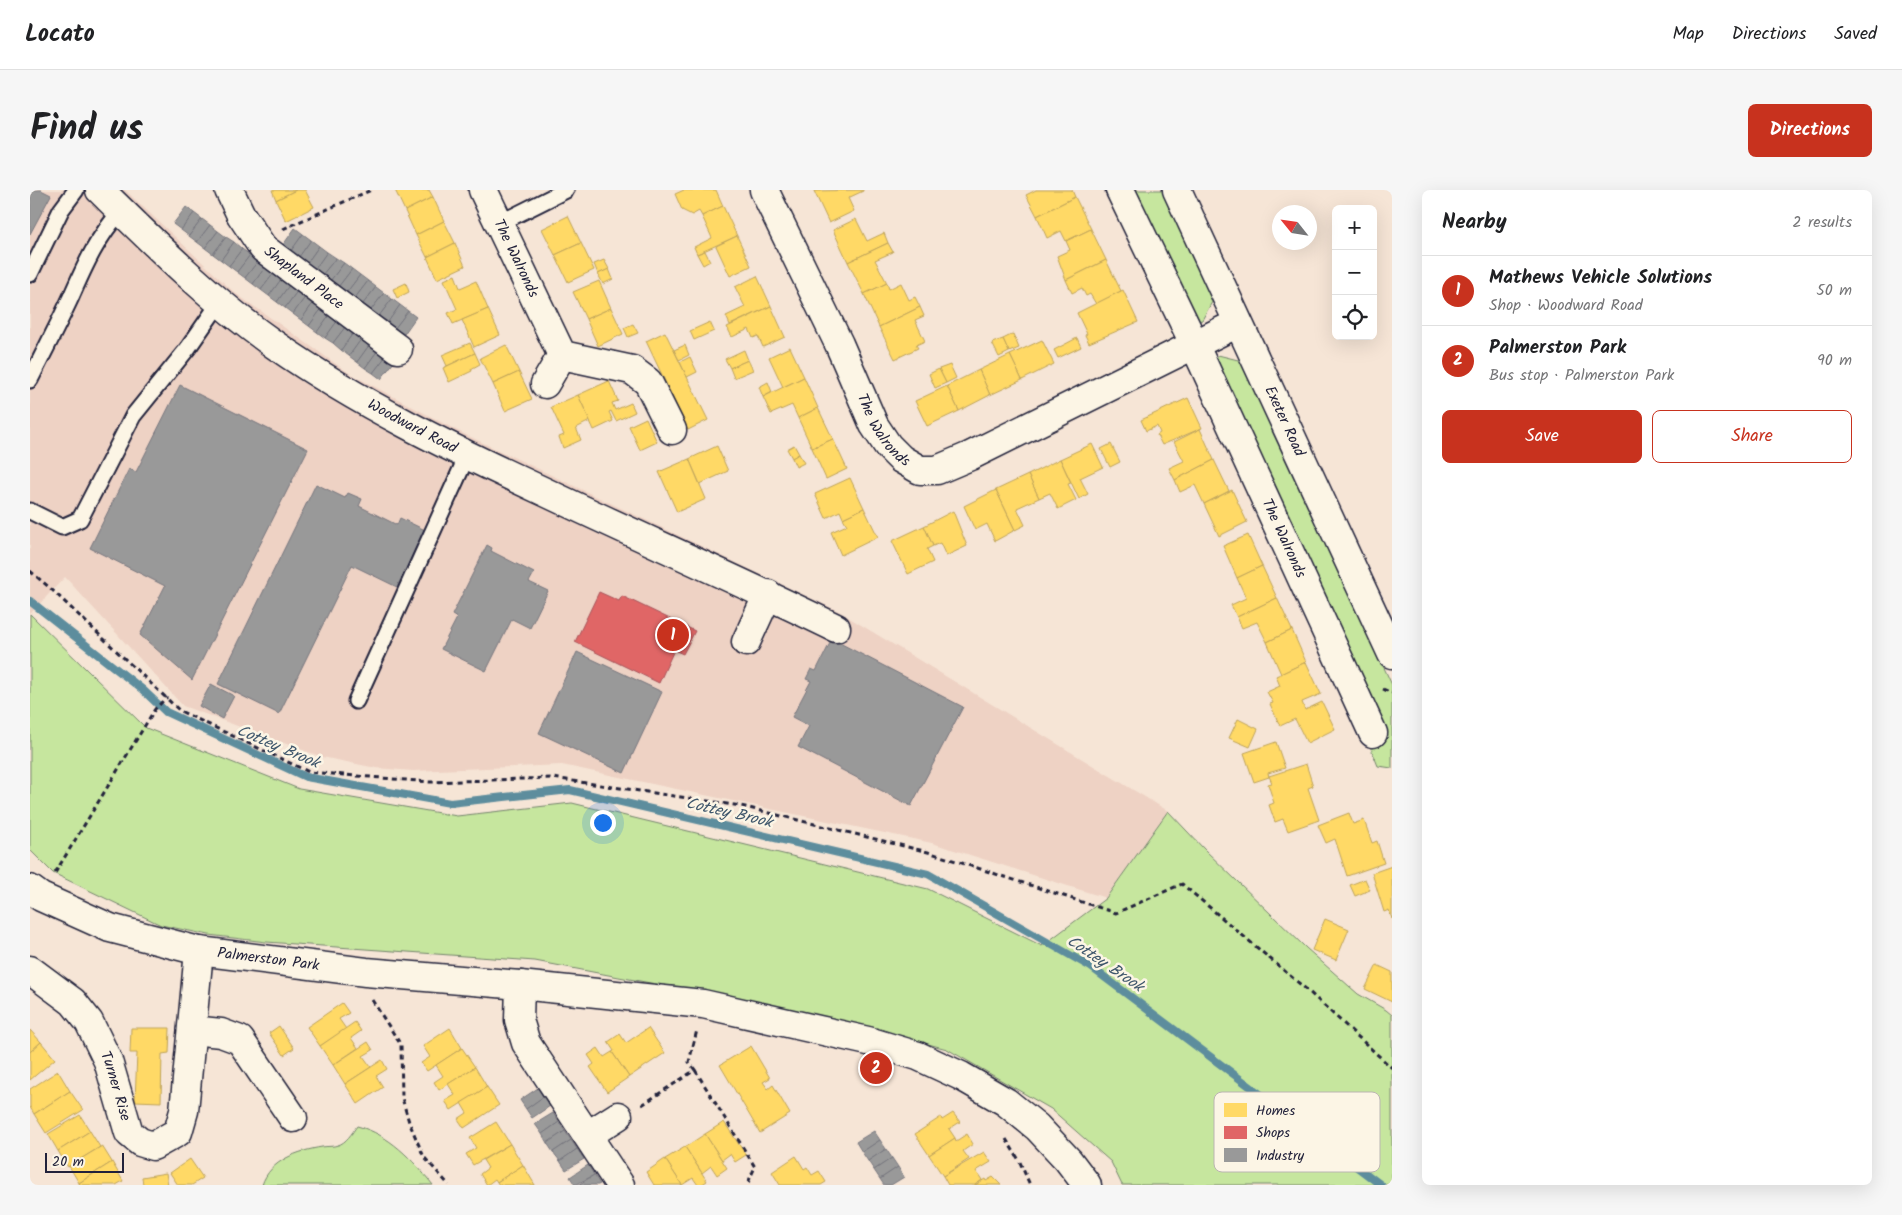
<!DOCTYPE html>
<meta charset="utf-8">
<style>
:root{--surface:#fff;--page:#f6f6f6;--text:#202124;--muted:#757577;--line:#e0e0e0;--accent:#c8321e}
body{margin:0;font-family:Kalam,sans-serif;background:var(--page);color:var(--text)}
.controls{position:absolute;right:15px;top:15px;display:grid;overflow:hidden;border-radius:8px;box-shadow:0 5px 20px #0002}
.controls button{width:45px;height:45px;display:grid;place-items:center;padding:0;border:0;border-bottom:1px solid var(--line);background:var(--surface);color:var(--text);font:25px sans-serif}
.compass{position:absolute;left:1242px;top:15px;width:45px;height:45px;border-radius:50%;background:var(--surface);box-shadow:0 5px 20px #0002;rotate:300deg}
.scale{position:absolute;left:15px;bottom:12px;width:79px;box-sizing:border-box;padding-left:5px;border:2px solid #22223b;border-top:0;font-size:14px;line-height:18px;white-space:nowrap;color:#22223b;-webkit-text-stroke:4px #fcf5e5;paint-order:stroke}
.you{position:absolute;left:572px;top:632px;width:18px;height:18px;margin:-12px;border:4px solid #fff;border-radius:50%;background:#1a73e8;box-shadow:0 0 0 8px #1a73e833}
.badge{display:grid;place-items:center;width:32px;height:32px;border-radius:50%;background:var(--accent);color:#fff;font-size:16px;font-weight:700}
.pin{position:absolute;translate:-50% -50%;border:2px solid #fff;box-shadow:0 1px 5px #0006}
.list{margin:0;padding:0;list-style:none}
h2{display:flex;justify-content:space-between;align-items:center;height:65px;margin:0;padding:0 20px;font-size:21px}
h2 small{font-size:16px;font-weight:400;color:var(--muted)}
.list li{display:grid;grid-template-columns:32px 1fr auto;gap:15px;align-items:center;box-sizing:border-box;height:70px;padding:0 20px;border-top:1px solid var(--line)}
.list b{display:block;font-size:19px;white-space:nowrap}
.list p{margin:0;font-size:16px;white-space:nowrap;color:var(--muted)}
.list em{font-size:16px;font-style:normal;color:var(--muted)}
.actions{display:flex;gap:10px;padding:15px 20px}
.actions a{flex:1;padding:11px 0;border:1px solid var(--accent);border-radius:8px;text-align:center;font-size:18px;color:var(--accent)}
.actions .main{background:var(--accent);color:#fff}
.icon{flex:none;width:28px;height:28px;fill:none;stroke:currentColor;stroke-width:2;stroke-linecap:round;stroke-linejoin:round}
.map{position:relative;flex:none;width:1362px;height:995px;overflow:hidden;border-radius:8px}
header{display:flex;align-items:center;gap:30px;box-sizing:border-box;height:70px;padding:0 25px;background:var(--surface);border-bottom:1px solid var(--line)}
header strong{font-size:24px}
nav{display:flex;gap:28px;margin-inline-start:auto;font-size:18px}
.intro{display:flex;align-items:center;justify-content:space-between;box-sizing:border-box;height:120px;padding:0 30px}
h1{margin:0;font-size:35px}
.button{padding:12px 22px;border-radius:8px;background:var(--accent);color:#fff;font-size:18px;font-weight:700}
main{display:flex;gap:30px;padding:0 30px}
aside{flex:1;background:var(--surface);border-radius:8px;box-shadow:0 5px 20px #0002}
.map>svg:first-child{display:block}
</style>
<header>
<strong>Locato</strong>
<nav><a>Map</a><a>Directions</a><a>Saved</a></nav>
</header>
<div class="intro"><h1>Find us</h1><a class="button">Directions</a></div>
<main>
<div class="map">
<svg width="1362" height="995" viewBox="0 0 1362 995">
<rect width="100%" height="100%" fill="#f6e5d6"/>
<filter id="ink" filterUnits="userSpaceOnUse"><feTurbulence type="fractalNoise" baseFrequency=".02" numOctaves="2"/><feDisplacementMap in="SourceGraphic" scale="10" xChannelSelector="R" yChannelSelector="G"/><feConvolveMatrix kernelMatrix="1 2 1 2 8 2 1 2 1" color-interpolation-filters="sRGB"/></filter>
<g filter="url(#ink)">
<!-- built -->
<polygon fill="#eed2c4" points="0,0 95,0 205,103 319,183 428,241 808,421 1138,621 1076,708 902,653 532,575 383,581 346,578 292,567 153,516 35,387 0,424"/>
<!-- green -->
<g fill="#c6e69e" stroke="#74846c">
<polygon points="1100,0 1132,0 1181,106 1182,112 1172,130 1168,131"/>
<polygon points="1188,165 1212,171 1362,495 1362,578 1348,576 1185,169"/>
<polygon points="0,424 116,538 269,599 427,626 542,613 898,699 1012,756 1076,708 1138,621 1174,659 1276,758 1328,804 1356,820 1362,825 1362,995 1092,995 1081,972 1021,919 917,859 788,825 505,771 236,752 179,745 131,735 23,683 0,660"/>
<path d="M327,936C359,944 383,970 403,995H232C240,970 268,961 292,957C297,956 303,957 308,955C316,953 322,943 327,936Z"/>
</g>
<!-- homes -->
<g fill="#ffd966" stroke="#bda259">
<polygon points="242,0 266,0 246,10"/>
<polygon points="266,0 275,0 284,17 256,31 246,10"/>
<polygon points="365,0 399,0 403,7 375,21"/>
<polygon points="654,0 686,0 693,16 672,26 669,21 662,25 652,20 645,4"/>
<polygon points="1006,0 1042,0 1045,7 1007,26 996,5"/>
<polygon points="784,1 833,0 833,1 818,8 824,21 799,33"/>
<polygon points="403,7 414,31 386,45 375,21"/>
<polygon points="1045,7 1061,39 1036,51 1031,41 1017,48 1007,26"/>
<polygon points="693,16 707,46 667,64 664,57 682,48 672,26"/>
<polygon points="538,26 551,53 525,65 512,39"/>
<polygon points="826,29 837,51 854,43 858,53 818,72 803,40"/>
<polygon points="414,31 425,53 397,67 386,45"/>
<polygon points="1061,39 1076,70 1036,90 1027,66 1040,60 1036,51"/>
<polygon points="707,46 721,76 700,86 686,56"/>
<polygon points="425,53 435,76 407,89 397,67"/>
<polygon points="551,53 564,80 538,92 525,65"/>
<polygon points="858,53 863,62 845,70 857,93 834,104 818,72"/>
<polygon points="675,61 680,71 673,75 667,64"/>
<polygon points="574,70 579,79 568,84 564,74"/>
<polygon points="1076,70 1091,101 1066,114 1060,104 1056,106 1052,98 1042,103 1036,90"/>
<polygon points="579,79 583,89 573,94 568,84"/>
<polygon points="425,85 430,98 446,91 458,119 423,134 418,123 427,119 414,90"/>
<polygon points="727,86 741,116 700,135 696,126 715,117 705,97"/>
<polygon points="569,91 581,118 556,129 543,102"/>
<polygon points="376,93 379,102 367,108 363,99"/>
<polygon points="857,93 859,99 871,93 879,110 885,107 890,117 849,137 834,104"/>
<polygon points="1093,100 1108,132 1059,153 1055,145 1057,144 1047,123"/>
<polygon points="741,116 755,147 733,157 728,146 723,148 719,139 702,147 697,137"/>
<polygon points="890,117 894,126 885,130 895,151 886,155 888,158 865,169 849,137"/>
<polygon points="581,118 593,144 568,156 556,129"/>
<polygon points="458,119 470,145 444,157 432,130"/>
<polygon points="680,132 684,141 664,150 660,141"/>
<polygon points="603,134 608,143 598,147 594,138"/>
<polygon points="635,142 678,230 658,240 616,151"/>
<polygon points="983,144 989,158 979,162 973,149"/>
<polygon points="1047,148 1051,157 1028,168 1024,160"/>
<polygon points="973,149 979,162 969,167 962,153"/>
<polygon points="1012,150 1024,174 992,190 980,165"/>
<polygon points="440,153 445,163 417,176 412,165"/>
<polygon points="476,155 489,182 463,194 450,168"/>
<polygon points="655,155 659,165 649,170 644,160"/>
<polygon points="760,157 774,187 753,197 739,167"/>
<polygon points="714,160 718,170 700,178 695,169"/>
<polygon points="445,163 450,174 441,179 442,181 419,192 413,178"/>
<polygon points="980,165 992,190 960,205 949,180"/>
<polygon points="660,167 667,182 657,187 650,172"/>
<polygon points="718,170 723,180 704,188 700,178"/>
<polygon points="920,175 926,188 916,193 909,179"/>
<polygon points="909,179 916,193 905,198 899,184"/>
<polygon points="949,180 960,205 929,221 917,196"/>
<polygon points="489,182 502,209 475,221 463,194"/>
<polygon points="774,187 788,218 768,228 762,215 741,224 733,207"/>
<polygon points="579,191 588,211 582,213 585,220 601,213 605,222 586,231 581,221 579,222 583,231 564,240 548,205"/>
<polygon points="738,192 742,202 733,207 729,197"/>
<polygon points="917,196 929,221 897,236 885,211"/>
<polygon points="548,205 560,231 546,238 551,250 533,258 529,247 534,245 521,217"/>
<polygon points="1158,208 1172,238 1132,255 1127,245 1130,243 1127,236 1116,241 1111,230"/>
<polygon points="788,218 803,249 782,258 768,228"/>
<polygon points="616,228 627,252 610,260 599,236"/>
<polygon points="1170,239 1184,270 1145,290 1139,278 1154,271 1144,252"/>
<polygon points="803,249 817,279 796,289 782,258"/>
<polygon points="1062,254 1073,277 1050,288 1058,304 1049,309 1030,269"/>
<polygon points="1081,254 1090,272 1080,277 1071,259"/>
<polygon points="764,255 769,264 762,268 757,259"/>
<polygon points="687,256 698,281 670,294 659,269"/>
<polygon points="769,264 774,273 766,277 762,268"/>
<polygon points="659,269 676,309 647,322 629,282"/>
<polygon points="1030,269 1041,293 1038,294 1046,310 1028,319 1020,303 1009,308 998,285"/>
<polygon points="1184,270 1199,301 1174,314 1165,295 1150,302 1145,290"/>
<polygon points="998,285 1009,308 987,318 995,335 985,340 966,300"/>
<polygon points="820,288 834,318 813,328 810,321 796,328 785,304"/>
<polygon points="966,300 985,340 965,351 957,334 945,340 934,316"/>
<polygon points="1202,300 1217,332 1189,346 1174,314"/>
<polygon points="834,318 848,347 811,365 801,342 817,335 813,328"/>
<polygon points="923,321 937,356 916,366 910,353 903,356 894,336"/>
<polygon points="894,336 903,356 897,359 903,372 878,384 862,351"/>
<polygon points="1218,345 1232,376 1207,388 1193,356"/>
<polygon points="1232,376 1247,408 1207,427 1201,415 1216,408 1207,388"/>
<polygon points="1247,408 1262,440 1237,452 1227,432 1212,438 1207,427"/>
<polygon points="1262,440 1276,472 1251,484 1237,452"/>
<polygon points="1276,472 1291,504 1272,512 1275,520 1292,512 1305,539 1277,553 1265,529 1250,536 1240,514 1243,513 1237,502 1250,496 1246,486"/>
<polygon points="1208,529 1228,539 1220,557 1199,548"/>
<polygon points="1246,552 1255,578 1238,583 1239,587 1224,592 1214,563"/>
<polygon points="1276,574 1283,596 1278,598 1289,630 1258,641 1253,629 1245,632 1239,615 1244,613 1238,594 1242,593 1239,586"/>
<polygon points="1319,623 1323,634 1334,630 1342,653 1347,651 1354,673 1317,686 1305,649 1296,653 1288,635"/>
<polygon points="1362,676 1362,729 1359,720 1354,722 1342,683"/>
<polygon points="1335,689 1340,700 1325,706 1320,695"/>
<polygon points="1295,729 1319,739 1306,770 1282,760"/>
<polygon points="1347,775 1362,782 1362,812 1335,799"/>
<polygon points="312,813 319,823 309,829 316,839 290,856 277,837"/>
<polygon points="325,832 331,841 321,848 328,858 303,875 290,856"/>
<polygon points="249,836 264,858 254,865 239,843"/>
<polygon points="101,838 140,838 139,863 132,864 131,912 105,911 107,863 100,863"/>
<polygon points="420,838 432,858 397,881 391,873 400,867 393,856"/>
<polygon points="618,838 635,863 599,887 582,862 584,861 578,852 590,844 596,853"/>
<polygon points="0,840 11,852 0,862"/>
<polygon points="11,852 25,869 0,890 0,862"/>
<polygon points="338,852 343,860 333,866 341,877 315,894 303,875"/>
<polygon points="721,856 740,888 733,892 738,899 743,895 760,924 730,943 690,875"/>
<polygon points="432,858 445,877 409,900 404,892 413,886 406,875"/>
<polygon points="568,858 574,867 582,862 599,887 577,902 560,877 564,874 558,865"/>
<polygon points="352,870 357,879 346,886 353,897 328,914 315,894"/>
<polygon points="445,877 457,897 421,920 415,911 425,905 418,894"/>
<polygon points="28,881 40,901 4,924 0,917 0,899"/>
<polygon points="457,897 469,915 434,938 428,929 437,923 431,913"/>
<polygon points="40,901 53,920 16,943 4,924"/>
<polygon points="923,923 930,932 919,939 925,948 899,965 885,944 911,927 912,930"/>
<polygon points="50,925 60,941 28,961 18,944"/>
<polygon points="466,932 480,954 443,975 436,964 446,958 440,948"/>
<polygon points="694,932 716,965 705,972 700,964 692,970 675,944"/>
<polygon points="60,941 70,957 38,977 28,961"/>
<polygon points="675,944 697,978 687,985 681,976 672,983 655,957"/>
<polygon points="937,944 943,954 933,961 939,969 913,986 899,965 925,948 926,951"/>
<polygon points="480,954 493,975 467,992 465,989 457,995 450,984 458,978 453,970"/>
<polygon points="72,956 82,972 49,993 39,976"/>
<polygon points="655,957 677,991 671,995 668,995 663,988 652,995 635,969"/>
<polygon points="954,962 961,972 946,981 952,990 945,995 918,995 913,986"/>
<polygon points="766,966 774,979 777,977 782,985 789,981 796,992 791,995 750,995 742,982"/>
<polygon points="160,969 173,988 162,995 148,995 140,983"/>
<polygon points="635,969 652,995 624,995 616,982"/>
<polygon points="82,972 93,991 86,995 50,995 49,993"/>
<polygon points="493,975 505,995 469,995 467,992"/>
<polygon points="136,983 138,995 113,995 112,987"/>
<polygon points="963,987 971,995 945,995 955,989 956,991"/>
</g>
<!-- shops -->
<polygon fill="#e06666" stroke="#a75259" points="569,402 589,411 592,406 665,441 653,464 644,460 629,493 545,452"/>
<!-- industry -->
<g fill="#999" stroke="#75757d">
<polygon points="0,0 11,0 21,5 0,44"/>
<polygon points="156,17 164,23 151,40 143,34"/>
<polygon points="164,23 172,29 159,46 151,40"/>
<polygon points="172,29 180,35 167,52 159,46"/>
<polygon points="180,35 188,41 175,58 167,52"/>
<polygon points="265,38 273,44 261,61 253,55"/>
<polygon points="188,41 196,47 183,64 175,58"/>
<polygon points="273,44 281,50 269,67 261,61"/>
<polygon points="196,47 204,52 191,70 183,64"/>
<polygon points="281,50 289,56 277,73 269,67"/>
<polygon points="204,52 212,59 199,76 191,70"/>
<polygon points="289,56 297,62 285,79 277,73"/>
<polygon points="212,59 220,65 207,82 199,76"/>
<polygon points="297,62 306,68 293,84 285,79"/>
<polygon points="220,65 228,71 215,88 207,82"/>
<polygon points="306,68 314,73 301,90 293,84"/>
<polygon points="228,71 236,76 223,94 215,88"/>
<polygon points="314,73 322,79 309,96 301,90"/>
<polygon points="236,76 244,83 231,100 223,94"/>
<polygon points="322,79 330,85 317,102 309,96"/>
<polygon points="244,83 252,88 239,106 231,100"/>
<polygon points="330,85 338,91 325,108 317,102"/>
<polygon points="252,88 260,94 247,112 239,106"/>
<polygon points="338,91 346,97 333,114 325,108"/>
<polygon points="260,94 268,100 255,118 247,112"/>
<polygon points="346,97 354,103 341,120 333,114"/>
<polygon points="268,100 276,106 263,124 255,118"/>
<polygon points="354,103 362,109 349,126 341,120"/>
<polygon points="276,106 284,112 271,130 263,124"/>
<polygon points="362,109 370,115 358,132 349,126"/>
<polygon points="284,112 292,118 279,136 271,130"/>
<polygon points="370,115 378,121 365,138 358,132"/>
<polygon points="292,118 300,124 287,142 279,136"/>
<polygon points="378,121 386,127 374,144 365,138"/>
<polygon points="300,124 308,130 295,148 287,142"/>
<polygon points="308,130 316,136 303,153 295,148"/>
<polygon points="316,136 324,142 311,160 303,153"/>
<polygon points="324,142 332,148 319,166 311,160"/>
<polygon points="332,148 340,154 327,172 319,166"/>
<polygon points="340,154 348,160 335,178 327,172"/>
<polygon points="348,160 356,166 343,183 335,178"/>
<polygon points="356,166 364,172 351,189 343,183"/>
<polygon points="150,195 278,259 162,490 110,445 135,396 60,358 99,279 106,282"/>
<polygon points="286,294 315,308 318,303 332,309 329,316 367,335 370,328 395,340 367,397 322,375 249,524 188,494"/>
<polygon points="457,355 462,358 461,361 504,383 499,392 518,401 500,438 482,429 456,481 411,459 427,428 422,425"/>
<polygon points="802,449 933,517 881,616 768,557 779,536 762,527 781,491 776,489 781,479 786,481"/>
<polygon points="547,462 632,502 594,583 509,543"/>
<polygon points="181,494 204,506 192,529 169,516"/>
<polygon points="508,898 513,907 496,919 490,910"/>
<polygon points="513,907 520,916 502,928 496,919"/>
<polygon points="523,923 529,932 512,944 505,934"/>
<polygon points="529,932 535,941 517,953 512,944"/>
<polygon points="535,941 541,950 523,962 517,953"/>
<polygon points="844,941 850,950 832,962 826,952"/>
<polygon points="541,950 547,959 530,971 523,962"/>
<polygon points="850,950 856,959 838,971 832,962"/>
<polygon points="547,959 554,969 536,980 530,971"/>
<polygon points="856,959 862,968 844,980 838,971"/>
<polygon points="862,968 868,977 850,989 844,980"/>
<polygon points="558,975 564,985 545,995 540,987"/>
<polygon points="868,977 874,987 861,995 854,995 850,989"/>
<polygon points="564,985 570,994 568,995 548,995"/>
</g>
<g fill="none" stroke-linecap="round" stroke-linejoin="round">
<!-- stream -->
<polyline stroke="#5d8d9d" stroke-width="8" points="0,411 113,500 136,522 276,587 420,613 540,600 898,684 1061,777 1351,995"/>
<defs>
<g id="lane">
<polyline points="468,34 536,0"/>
<polyline points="0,84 31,20 46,0"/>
<path d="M0,190C14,162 28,135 41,107C55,75 68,46 91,21"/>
<polyline points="0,321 32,337 50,329 103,226 158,158 190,112"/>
<polyline points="326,511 437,266"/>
</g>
<g id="street">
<path id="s1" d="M70,0C125,54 182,111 245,155C330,214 422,259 515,302C612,348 710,391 806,438"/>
<path id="s2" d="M199,0L211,25L233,58L368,159"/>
<path id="s3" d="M453,0L532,165L602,180L618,192L642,240"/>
<path id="s4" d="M734,0L809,154L844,235L858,256L871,269L890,280H907L940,266L1208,133"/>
<path id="s5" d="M1090,0L1158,141L1343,543"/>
<polyline points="515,194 532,165"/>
<polyline points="716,452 738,404"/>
<path id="s6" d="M0,699L11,707L80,738L169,761L336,782L490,795L673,814L838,851L888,866L931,886L976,912L1007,937L1038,970L1057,995"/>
<path id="s7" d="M0,780L43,812L59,832L78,871L99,943L110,952L123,956L148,942L154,921L169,761"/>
<polyline points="490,795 489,830 496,853 590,995"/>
<polyline points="162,840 191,843 210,850 263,928"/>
<polyline points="558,945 588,926"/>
</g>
<g id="primary">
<path id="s8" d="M1147,0L1362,464"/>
</g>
</defs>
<!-- lane casing -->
<use href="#lane" stroke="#22223b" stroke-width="19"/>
<!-- street casing -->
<use href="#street" stroke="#22223b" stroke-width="31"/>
<!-- primary casing -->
<use href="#primary" stroke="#22223b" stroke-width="31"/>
<!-- path -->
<g stroke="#22223b" stroke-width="3" stroke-dasharray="5 4" stroke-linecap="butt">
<polyline points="253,39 341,0"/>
<polyline points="0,381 20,398 150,521 279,582 400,592 523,588 711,616 898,662 1086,723 1152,694 1277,800 1362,878"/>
<polyline points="1353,499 1362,503"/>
<polyline points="25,683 125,519 137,507"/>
<polyline points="342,810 371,855 372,908 379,932 394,967 419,995"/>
<polyline points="665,880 725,977 717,995"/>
<polyline points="612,915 665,880 659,872 667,840"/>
<polyline points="976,949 989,970 1000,995"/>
</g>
<!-- lane -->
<use href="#lane" stroke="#fcf5e5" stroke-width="15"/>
<!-- street -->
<use href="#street" stroke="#fcf5e5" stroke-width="28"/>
<!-- primary -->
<use href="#primary" stroke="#fcf5e5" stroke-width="28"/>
</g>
</g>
<g text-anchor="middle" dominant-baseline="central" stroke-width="5" stroke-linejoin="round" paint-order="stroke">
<!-- street labels -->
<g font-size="15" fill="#22223b" stroke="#fcf5e5">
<text stroke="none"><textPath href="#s3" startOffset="76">The Walronds</textPath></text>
<text stroke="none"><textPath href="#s2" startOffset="118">Shapland Place</textPath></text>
<text stroke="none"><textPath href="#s8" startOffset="255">Exeter Road</textPath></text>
<text stroke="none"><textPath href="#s1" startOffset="394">Woodward Road</textPath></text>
<text stroke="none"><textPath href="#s4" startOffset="269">The Walronds</textPath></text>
<text stroke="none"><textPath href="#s5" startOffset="385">The Walronds</textPath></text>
<text stroke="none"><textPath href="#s6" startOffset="251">Palmerston Park</textPath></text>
<text stroke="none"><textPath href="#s7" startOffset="149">Turner Rise</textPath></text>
</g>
<!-- water labels -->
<g font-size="16" font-style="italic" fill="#3f576c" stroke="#fcf5e5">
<text transform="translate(248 557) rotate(23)">Cottey Brook</text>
<text transform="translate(699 623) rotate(13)">Cottey Brook</text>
<text transform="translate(1075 774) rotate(34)">Cottey Brook</text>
</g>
</g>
<!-- legend -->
<rect x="1184" y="902" width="166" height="80" rx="8" fill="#fcf5e5" stroke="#bbb6b2" stroke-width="1"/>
<rect x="1194" y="913" width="23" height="14" fill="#ffd966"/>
<rect x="1194" y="936" width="23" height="13" fill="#e06666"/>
<rect x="1194" y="958" width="23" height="14" fill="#999"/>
<g font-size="14" fill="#22223b">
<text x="1226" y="925">Homes</text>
<text x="1226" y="947">Shops</text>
<text x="1226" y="970">Industry</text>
</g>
</svg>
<div class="controls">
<button>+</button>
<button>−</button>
<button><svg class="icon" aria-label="locate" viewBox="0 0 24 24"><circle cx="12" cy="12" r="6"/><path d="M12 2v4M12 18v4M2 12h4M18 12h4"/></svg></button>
</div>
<svg class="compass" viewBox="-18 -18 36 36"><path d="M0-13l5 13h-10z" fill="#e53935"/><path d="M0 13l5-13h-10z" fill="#757577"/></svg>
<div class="scale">20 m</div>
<div class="you"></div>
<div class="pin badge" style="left:643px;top:445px">1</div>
<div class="pin badge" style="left:846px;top:878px">2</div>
</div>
<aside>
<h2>Nearby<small>2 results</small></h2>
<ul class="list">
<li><span class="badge">1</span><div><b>Mathews Vehicle Solutions</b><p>Shop · Woodward Road</p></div><em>50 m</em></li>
<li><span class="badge">2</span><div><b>Palmerston Park</b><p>Bus stop · Palmerston Park</p></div><em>90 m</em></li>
</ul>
<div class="actions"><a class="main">Save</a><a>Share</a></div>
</aside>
</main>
